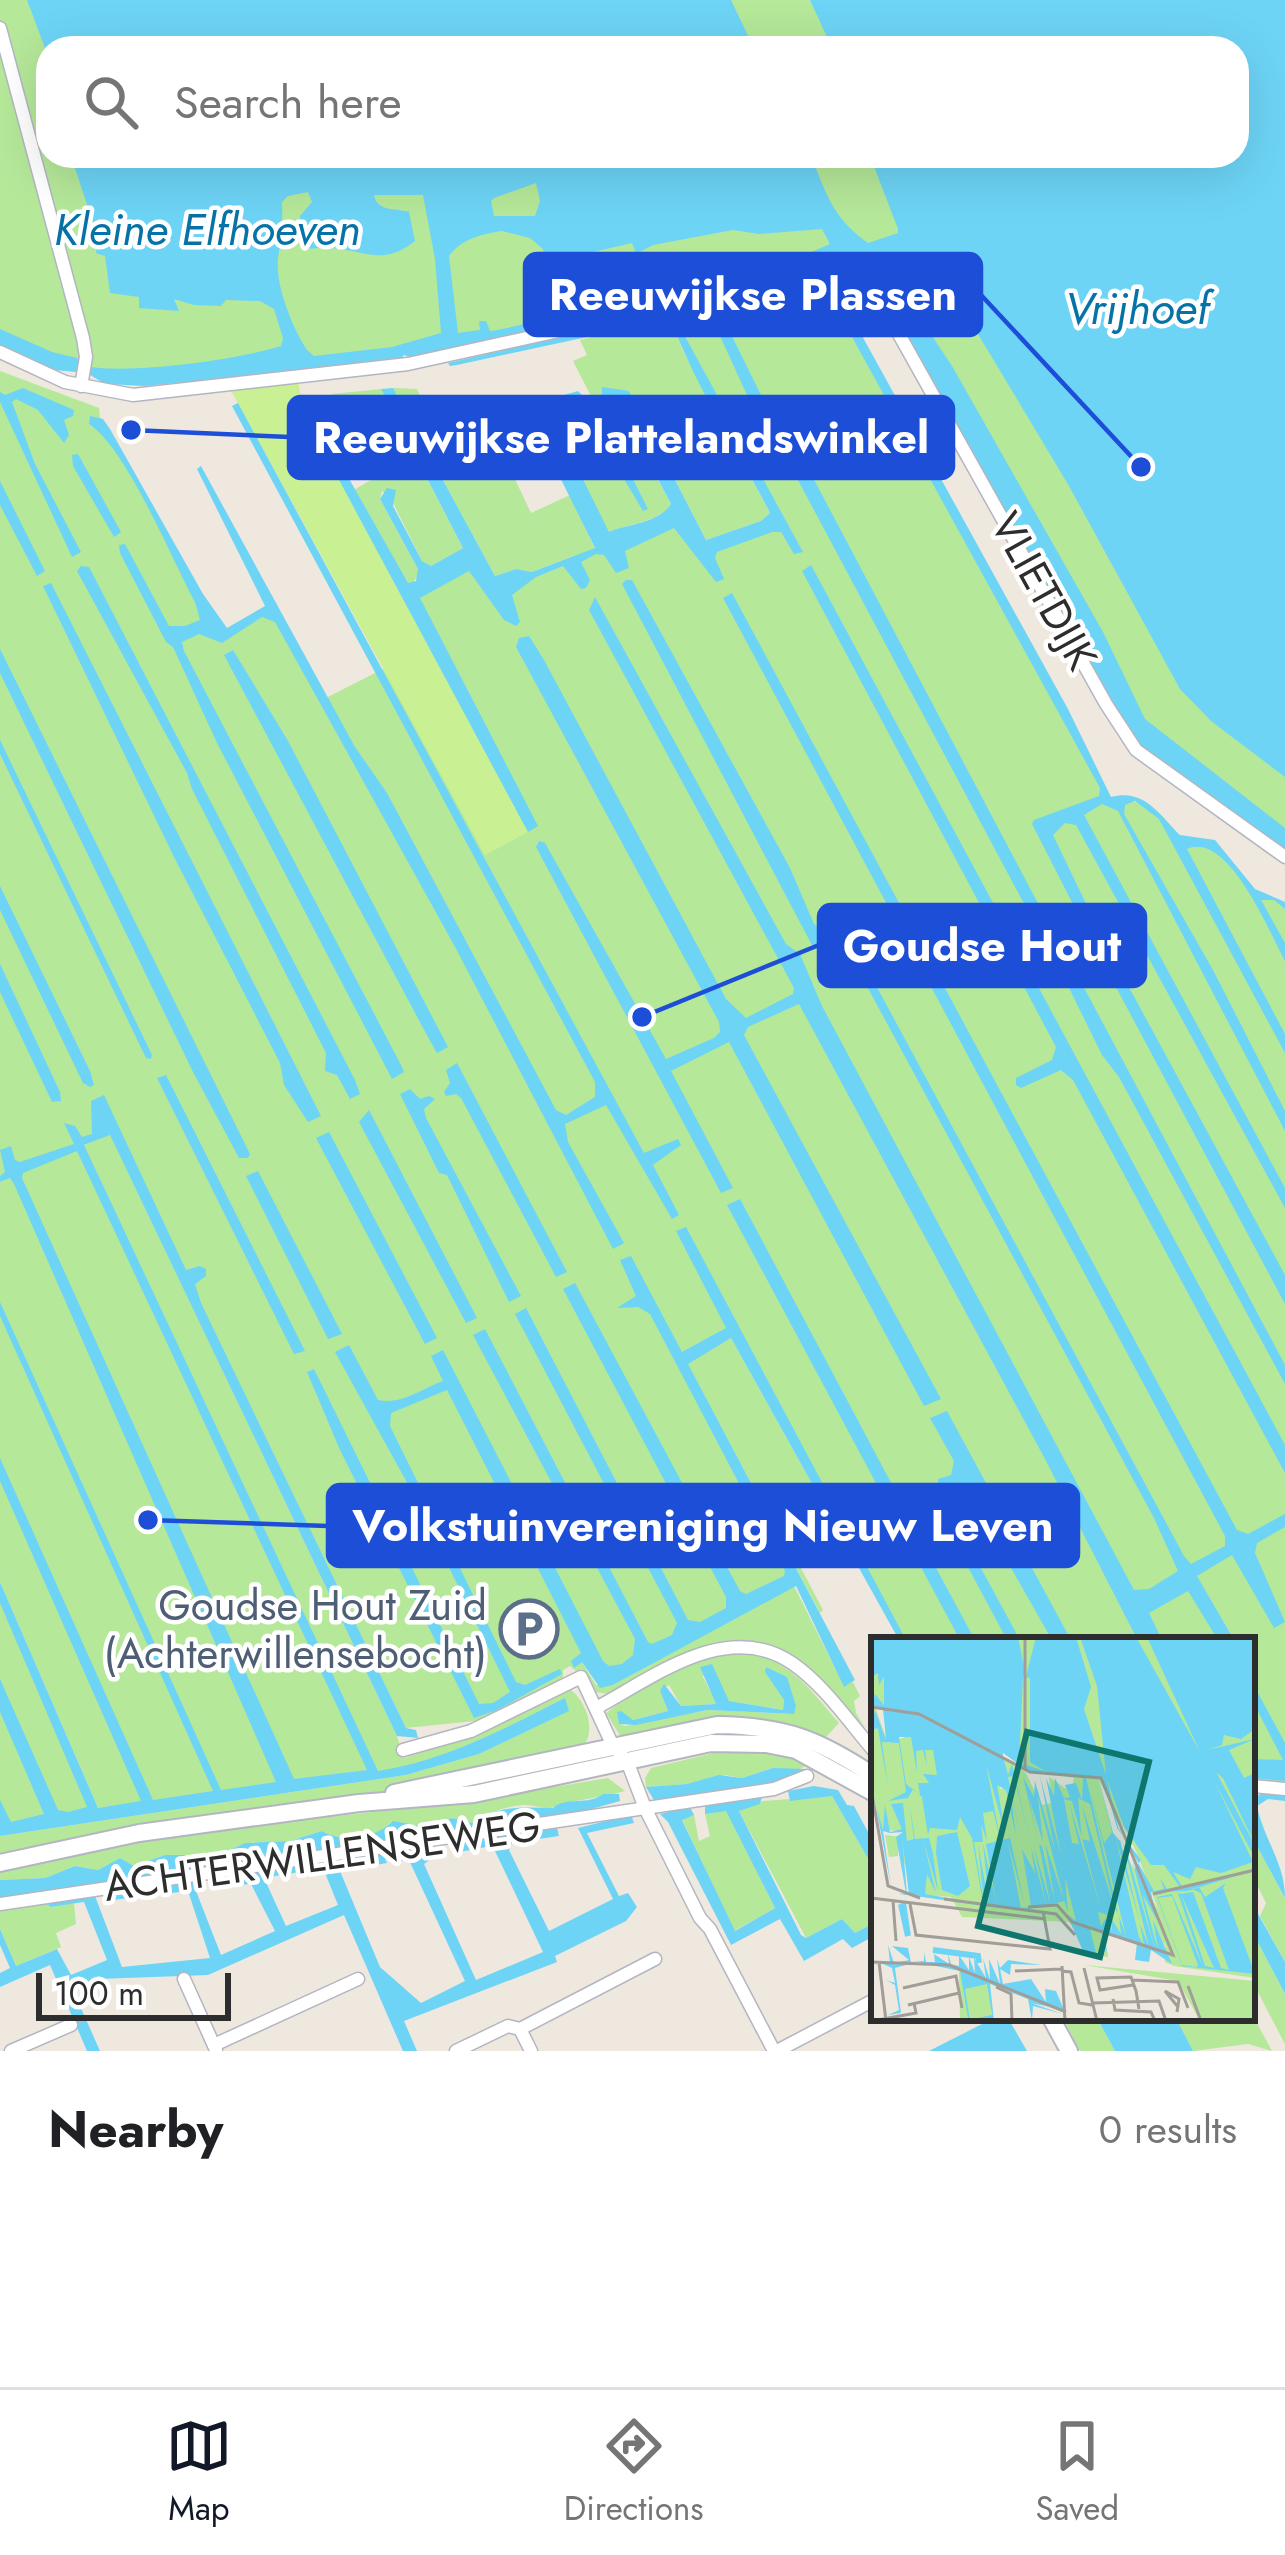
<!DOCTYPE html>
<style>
:root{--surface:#fff;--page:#f2f2f2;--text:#202124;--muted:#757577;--line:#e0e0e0;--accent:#111827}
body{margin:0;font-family:Jost,sans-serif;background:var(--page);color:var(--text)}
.scale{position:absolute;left:36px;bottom:30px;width:195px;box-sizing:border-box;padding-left:12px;border:6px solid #2d2d2d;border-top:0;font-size:33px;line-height:42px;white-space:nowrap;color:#2d2d2d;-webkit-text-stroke:9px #fff;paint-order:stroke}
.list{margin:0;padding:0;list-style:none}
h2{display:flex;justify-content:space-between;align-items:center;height:156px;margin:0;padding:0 48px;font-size:51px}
h2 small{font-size:39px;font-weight:400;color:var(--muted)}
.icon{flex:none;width:66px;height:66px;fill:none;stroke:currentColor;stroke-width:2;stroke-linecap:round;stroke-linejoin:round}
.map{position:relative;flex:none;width:1285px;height:2051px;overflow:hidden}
.search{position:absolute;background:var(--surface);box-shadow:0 12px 48px #0002;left:36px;right:36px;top:36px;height:132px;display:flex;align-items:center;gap:30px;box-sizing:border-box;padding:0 42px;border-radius:36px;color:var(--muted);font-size:45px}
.sheet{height:336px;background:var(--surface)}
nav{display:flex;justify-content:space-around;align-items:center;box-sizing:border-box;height:168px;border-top:3px solid var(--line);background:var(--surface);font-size:33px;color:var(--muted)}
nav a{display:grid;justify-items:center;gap:6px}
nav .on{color:var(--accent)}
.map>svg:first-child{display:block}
</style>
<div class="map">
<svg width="1285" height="2051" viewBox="0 0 1285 2051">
<rect width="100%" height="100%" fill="#efe8df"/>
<!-- green -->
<g fill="#b5e899" fill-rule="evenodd">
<path d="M0,0H1285V840L1144,731L869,263L817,265L317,368L109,377L0,337ZM48,48H1237V156H48Z"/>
<path d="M837,297L1107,799L1146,803L1179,840L1215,845L1256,895L1272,897L1285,907V1783L1252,1781V1640H904L734,1332L681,1360L844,1686L853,1682L860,1696L854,1701L856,1713L874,1744C836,1697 789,1627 718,1642C679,1651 644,1677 608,1694L595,1692L582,1669L576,1671L570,1666L563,1670V1679L475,1721L406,1728L115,1127L0,1176V371L99,408L100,418L218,635L273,607L322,700L434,643L406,591L474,565L491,589L594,548L532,572L516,569L495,576L393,388L417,389L439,434L466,423L477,441L493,433L531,513L570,495L595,549L679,518L704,548L778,518L675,336L770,513L761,521L706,540L629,391L615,400L671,504C657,524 630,522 609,533L556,431L561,411L582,408L586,414L599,412L573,361L587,355L580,340L720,304L760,299L763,306ZM792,1587L613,1685H596L582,1662L615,1675Z"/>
<polygon points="381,389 463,548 431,566 422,561 391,499 382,491 380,499 418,569 418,576 412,584 404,582 354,490 381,474 373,460 368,463 332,394"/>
<path d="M110,1134L397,1736L404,1758L466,1738L568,1688C584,1697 597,1728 584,1745L393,1791L188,1819L0,1855V1836L406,1775L479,1754L562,1714L565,1699C517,1723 420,1779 367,1770L98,1808L0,1582V1182Z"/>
<polygon points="731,1338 849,1550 845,1551 814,1497 780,1515 769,1494 763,1496 823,1610 820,1613 687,1363"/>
<polygon points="0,1592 96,1815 0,1826"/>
<path d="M742,1651C792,1661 807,1686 839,1723L825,1738C747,1710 700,1724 621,1737L606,1713C644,1683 694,1658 742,1651ZM765,1672L794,1714L707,1710L625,1726L620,1724L617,1712L632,1720L668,1711L660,1691L669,1685L681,1706L717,1704L702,1675L722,1688L729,1701L783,1710L784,1700Z"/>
<polygon points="739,1747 781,1755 808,1765 796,1771 773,1768 742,1778 725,1775 687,1784 646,1787 645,1778 651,1768"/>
<path d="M608,1778L625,1791C602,1798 575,1799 554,1807C545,1810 535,1805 526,1805C506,1806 488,1812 473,1823L452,1818L425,1827L391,1822C376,1840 341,1843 322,1831L290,1841L245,1843L219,1855H165L134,1866L120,1858L98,1870L75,1866L45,1878L0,1880V1869L202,1831L464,1802Z"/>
<polygon points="832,1796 874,1869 874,1923 855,1933 842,1919 806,1938 739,1811 763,1801"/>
<polygon points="726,1810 775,1908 734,1931 682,1819 694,1815 699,1841 710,1836 705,1814"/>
<polygon points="1252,1837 1285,1898 1285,1962 1260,1916 1266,1903 1252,1875"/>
<polygon points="46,1901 50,1907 74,1903 76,1924 56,1933 61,1947 16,1966 0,1929 0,1910"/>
<polygon points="1252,1931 1285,1994 1285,2044 1252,1981"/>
<polygon points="1252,2014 1272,2051 1248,2044 1193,2051 1176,2018 1252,2018"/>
<polygon points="1063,2018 1097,2018 1115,2051 1080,2051"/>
</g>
<!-- pitch -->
<polygon fill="#caf094" points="298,379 303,411 528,832 485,855 229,387"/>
<!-- water -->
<g fill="#6dd4f6" fill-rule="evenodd">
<polygon points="27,0 731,0 754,48 48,48 48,56"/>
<path d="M810,0H1285V777L1211,721L1180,689L1069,486L954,294L935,276L918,268L903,277L901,289L952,366L1103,632L1145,719L1285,828V853L1146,751L1132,736L885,297L862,272L837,271L732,286L413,358L404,355L399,361L145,386L105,384L87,373L54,370L0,346V329L52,352L77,358L80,365C122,376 236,360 281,346L283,338L274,309L260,301L226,300L221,306L194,305L174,299L179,311L139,308V297L110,293L105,256L96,253L98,238L71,156H811C827,195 832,217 868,243L898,233V229L870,156H1237V48H832ZM536,183L540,201L535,216H494L491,201L494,198ZM308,192L312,202L300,216L301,249C310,249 321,247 331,248C364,250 383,267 415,241L409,212C396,208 377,212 374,195H423L435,259L441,333L392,347L314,356L307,350C293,329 275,285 278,259C281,238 283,224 282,202L288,196ZM822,229L830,244L807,254L719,269L573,304L566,270L568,258L632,243L636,254L653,245L733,230L759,234ZM502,231L530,238L543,249L555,308C541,322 510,328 490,331L486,321H479L480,330L458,333L449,256C461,239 482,234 502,231Z"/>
<path d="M706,304L707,307L681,314L676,320L803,552L794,554L781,532H772L717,552L715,558L724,579L716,582L674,528L625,551L629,568L616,573L604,555L596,554L581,562L590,580L586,588L581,589L563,566L536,577L512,595L520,622L516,626L504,620L469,571L420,598L538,826L528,832L302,411L304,407L309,408L408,583L416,581L418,569L380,499L387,488L396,490L393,506L422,561L431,566L463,548L381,389L393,388L495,576L516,569L532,572L595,548L538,433L533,431L515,439L511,433L536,421V403L578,391L599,412L648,509L643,511L582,408L561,411L555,423L609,532C630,523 657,524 671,504L619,405L602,395V387L629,391L706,540L761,521L770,513C737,448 695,387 671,319L457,365L450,366L448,363Z"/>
<path d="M845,305L1068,709L1111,797C1144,788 1159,814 1180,835L1215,840L1255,889L1285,902V909L1274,900H1261L1285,943V961C1269,931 1228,831 1187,849L1285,1034V1053L1159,819L1135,801L1125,805L1124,814L1213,970L1285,1111V1131L1118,811L1102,804L1084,815L1285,1188V1208L1076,825L1065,823L1053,835L1105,943L1285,1275V1304L1085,929L1071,923L1036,919L1022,900L799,482L746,393L715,325L717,318L722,316L760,393L801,455L1042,911L1070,916L1075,908L1032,824L1034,820L1099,796L1100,788L835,306Z"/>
<polygon points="23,388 74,410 73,416 64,420 69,435 64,443 38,410 16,399 12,402 35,464 81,552 72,557 0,402 0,392 5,395"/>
<path d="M238,403L644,1153L678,1139L681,1145L653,1165L679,1215L672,1219L606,1105L565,1124L568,1142L624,1243L613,1249L454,945L275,622L262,617L222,643L199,634L182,642L184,651L401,1065L404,1072L392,1079L217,743L173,647L166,642L120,553L119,545L125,544L169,626H185L200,620L195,602C171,558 127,449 89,424L90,416L103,419L110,429L203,594L227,628L265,606L197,469L201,466L355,747L387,793L556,1110L566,1115L595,1097V1082L232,406Z"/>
<polygon points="78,454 121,532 114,537 73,466 72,455"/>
<polygon points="0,481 45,571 37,576 0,505"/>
<polygon points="811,565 1285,1445 1285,1473 1073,1080 1061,1070 1021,1088 1016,1085 1016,1078 1052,1060 1056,1047 802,571"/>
<polygon points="81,566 89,567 355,1080 360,1094 350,1099 337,1075 325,1071 326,1053 192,789 187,773 77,571"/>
<polygon points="626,580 632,580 790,868 814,924 825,931 847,924 852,943 863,954 888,943 895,945 866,963 872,978 1184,1556 1191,1564 1225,1546 1225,1536 723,598 732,593 1237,1530 1248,1534 1285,1514 1285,1527 1257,1543 1255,1553 1285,1622 1274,1628 1232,1555 1197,1576 1234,1640 1218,1640 1188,1591 1149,1613 1162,1640 1136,1637 1045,1459 799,1004 748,1027 744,1035 941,1399 924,1406 729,1042 671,1071 733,1188 721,1193 536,847 539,841 545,843 666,1059 714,1038 720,1032 719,1022 516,647 519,638 529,636 544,660 726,999 746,1018 793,994 794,988 589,610 595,597 786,944 800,954 822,1006 1134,1590 1149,1589 1178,1571 1154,1518 849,953 834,941 814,949 622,584"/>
<polygon points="51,583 321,1116 308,1122 284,1085 280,1063 174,857 43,586"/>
<polygon points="0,649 250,1154 248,1158 239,1158 193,1072 0,673"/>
<polygon points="233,650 288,741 448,1047 437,1053 429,1039 224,655"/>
<polygon points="0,740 152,1055 151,1059 146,1058 0,754"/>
<polygon points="0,886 90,1071 94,1085 90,1087 83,1083 0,910"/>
<polygon points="1048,930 1056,935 1285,1365 1285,1384 1119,1077 1102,1055 1042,933"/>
<polygon points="0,964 60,1092 61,1101 52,1102 0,992"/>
<polygon points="457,1063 567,1272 556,1277 461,1098 456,1094 446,1096 444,1092 450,1083 446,1070"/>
<polygon points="166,1075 305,1351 294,1354 157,1078"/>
<polygon points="410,1089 420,1099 429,1096 435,1099 424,1109 426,1118 521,1296 509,1302 447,1175 439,1173 400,1094"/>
<path d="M104,1095L186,1270L200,1266L206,1269V1276L195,1284L201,1303L406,1728L416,1730L418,1738L397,1736L110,1135L84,1145L378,1771C446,1760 504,1729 565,1698L569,1711L479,1754L406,1775L0,1836V1800L11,1822L44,1814L0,1712V1679L58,1810L68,1812L87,1807L0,1603V1582L98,1808L141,1801L0,1481V1458L153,1800L213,1791L0,1316V1302L221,1790L276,1782L14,1184L10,1178L0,1182V1176L5,1172L0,1150L11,1146L15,1160L20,1162L74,1144L64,1123L75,1126L82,1137L92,1134L91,1101ZM77,1151L367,1770L294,1779L22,1178L23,1173Z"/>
<polygon points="369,1110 477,1318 466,1323 359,1122"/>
<polygon points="329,1132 437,1338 425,1344 316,1138"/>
<polygon points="258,1171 342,1334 328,1339 326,1335 246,1176"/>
<polygon points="740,1199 896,1492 902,1497 923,1489 927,1499 909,1510 909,1518 975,1640 960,1640 727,1205"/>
<path d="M686,1227L906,1640H899L731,1338L688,1364L855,1680L844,1687L796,1586L613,1685L600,1688L582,1662L574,1668L571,1661L581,1653L447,1390L391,1413L390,1426L516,1682L525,1685L560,1669L562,1674L497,1710L474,1718L340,1450L307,1372L314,1369L479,1704L493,1703L510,1692L410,1488L335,1352L349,1345L378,1400C402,1405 421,1389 443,1381L431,1356L443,1350L603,1661L609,1666L622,1664L633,1655L635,1639L473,1335L485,1329L648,1642L652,1644L672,1635L677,1623L515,1314L526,1308L688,1620L700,1622L726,1608V1597L563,1289L575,1283L740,1591L746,1594L784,1576L785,1571L650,1314L638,1307L617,1308L636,1296L620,1260L631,1256L682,1352L726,1328L676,1231Z"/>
<polygon points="947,1411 1071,1640 1052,1640 965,1487 939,1493 938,1479 951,1475 954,1461 930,1418"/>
<polygon points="946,1504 1020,1640 1007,1640 940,1515 941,1506"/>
<polygon points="712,1664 729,1701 783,1710 784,1700 765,1672 766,1667 787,1677 796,1706 794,1714 707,1710 636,1725 619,1724 617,1712 621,1711 633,1720 668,1711 660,1691 664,1684 681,1706 716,1704 700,1667"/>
<polygon points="1252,1682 1285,1743 1285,1781 1252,1778 1252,1759 1283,1760 1252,1700"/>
<polygon points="773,1768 806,1769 782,1781 654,1800 646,1787 687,1784 719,1775 742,1778"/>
<polygon points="814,1786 838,1790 847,1805 854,1806 874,1843 874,1869 832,1796 790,1801 788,1791"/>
<path d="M1252,1792L1256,1797L1264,1792L1285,1795V1801L1268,1799L1257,1806C1264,1840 1285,1863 1285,1898L1252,1837Z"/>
<path d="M603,1794H619L620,1801L581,1812L0,1898V1880L45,1878L75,1866L98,1870L120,1858L134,1866L165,1855H219L245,1843L290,1841L322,1831C344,1844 376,1838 393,1821L425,1827L452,1818L473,1823C498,1805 524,1807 553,1808C566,1796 588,1806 603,1794Z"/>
<polygon points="757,1796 762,1797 760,1804 739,1811 801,1935 806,1938 842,1919 855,1933 874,1923 874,1936 852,1948 843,1939 804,1961 780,1919 731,1945 668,1822 660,1814 690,1807 694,1815 682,1820 735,1931 775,1908 726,1811 705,1814 705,1805"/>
<path d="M631,1815L634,1823L587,1833L619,1896L628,1893L637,1907L626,1921L555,1956L557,1962L404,2021L417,2051H403L344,1915L208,1975L98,1979L73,1990L100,2051H87L50,1965L0,1987V1973L10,1968L0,1945V1929L16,1966L57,1949L71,1975L107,1960L84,1902L50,1907L46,1901L95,1896L122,1967L210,1958L188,1891L113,1900L112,1894L198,1880L200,1887L196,1891L221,1955L275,1931L251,1884L219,1886L217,1875L383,1853L387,1863L340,1871L380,1967L421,2003L465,1981L409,1860L401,1861L404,1850L437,1847L438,1854L424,1864L476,1980L543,1952L495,1851L486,1847L454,1853L455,1842L557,1828L559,1836L512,1843L509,1850L549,1931L613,1899L578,1828ZM323,1868L338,1905L286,1926L264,1878Z"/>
<polygon points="1252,1903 1285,1962 1285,1994 1252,1931"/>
<polygon points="982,2018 1008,2018 1027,2051 929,2051 984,2023"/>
<polygon points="1097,2018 1176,2018 1193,2051 1115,2051"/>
</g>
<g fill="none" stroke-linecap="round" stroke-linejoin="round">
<defs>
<g id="minor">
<polyline points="0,28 83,338 86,357 81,386"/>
<polyline points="0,352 65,382 133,395 408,364 704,299 855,279 872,292 891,320 1106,704 1136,750 1285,857"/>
<path d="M596,1708C654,1677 727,1619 792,1663C824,1685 849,1722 874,1751"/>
<polyline points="403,1750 471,1731 581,1677 613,1746 627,1761 645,1808 700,1918 710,1929 774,2051"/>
<polyline points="1252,1786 1285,1789"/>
<polyline points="0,1904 774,1789 807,1776"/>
<polyline points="184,1979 216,2050"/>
<polyline points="520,2029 531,2051"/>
<polyline points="214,2045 358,1979"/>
<polyline points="11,2051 71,2025"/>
<polyline points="456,2051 508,2026 520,2029 655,1959"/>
<polyline points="777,2051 874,2000"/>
</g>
<g id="secondary">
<path d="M394,1793L717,1725C786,1726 818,1739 874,1776"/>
<polyline points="0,1863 139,1833 359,1803 474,1794 711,1743 766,1744 796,1750 874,1793"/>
<polyline points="1051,2018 1069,2051"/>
</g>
</defs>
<!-- minor casing -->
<use href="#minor" stroke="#b3b6c1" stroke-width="15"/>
<!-- secondary casing -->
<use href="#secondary" stroke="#b3b6c1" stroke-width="20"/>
<!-- minor -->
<use href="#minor" stroke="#fff" stroke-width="12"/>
<!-- secondary -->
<use href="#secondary" stroke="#fff" stroke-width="16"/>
</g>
<!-- icons -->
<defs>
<symbol id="parking-ring" viewBox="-11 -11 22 22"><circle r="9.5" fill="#fff" stroke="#5c6f8a" stroke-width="1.5"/><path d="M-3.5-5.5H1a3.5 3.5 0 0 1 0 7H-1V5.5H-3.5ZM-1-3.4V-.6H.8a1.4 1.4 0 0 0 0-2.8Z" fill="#5c6f8a"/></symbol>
</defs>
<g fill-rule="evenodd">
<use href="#parking-ring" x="496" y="1596" width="66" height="66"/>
</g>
<g text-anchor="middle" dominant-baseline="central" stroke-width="9" stroke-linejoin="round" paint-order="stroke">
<!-- street labels -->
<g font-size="42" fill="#2d2d2d" stroke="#fff">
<text transform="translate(1044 591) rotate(61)">VLIETDIJK</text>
<text transform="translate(322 1856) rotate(-8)">ACHTERWILLENSEWEG</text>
</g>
<!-- service labels -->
<g font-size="42" fill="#4e5e75" stroke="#fff" text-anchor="end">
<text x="487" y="1605">Goudse Hout Zuid<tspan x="487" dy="48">(Achterwillensebocht)</tspan></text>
</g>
<!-- water labels -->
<g font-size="45" font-style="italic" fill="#0673a8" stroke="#fff">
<text x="207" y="229">Kleine Elfhoeven</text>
<text x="1137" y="308">Vrijhoef</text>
</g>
</g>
<!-- overview -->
<g transform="translate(871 1637)">
<rect width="384" height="384" fill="#efe8df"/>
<path d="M0,0H384V341L303,329L294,325V306L291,315L230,295L237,320L220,318L198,285L91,280L80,260L43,257L27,205V219L18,220L14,198L32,200L31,194L10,193L0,146ZM4,70L45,77L40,98L17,106ZM48,78L124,109L157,133L203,141L200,155L178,140L181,166L170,168L155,136L133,121L138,150L129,152L124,127L108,125L106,110L56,111L63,108V85L50,90ZM228,143L265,214L287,272L242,196ZM213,328L384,344V384H329L307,344ZM88,334L116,345L122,384L89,383Z" fill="#b5e899" fill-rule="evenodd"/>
<path d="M0,0H147L155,39L165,0H205L220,50L213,72L235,138L226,49L209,0H265L329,115L276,0H384V92L370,102L353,98L351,108L336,113L384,102L358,113L373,141L384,136V207L352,141L335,127L382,225L350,236L325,230L319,242L302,235L312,251L384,233L316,254L280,255L286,283L272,258L287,313L282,283L301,327L280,313L278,325L264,323L266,306L233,295L237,320L230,295L218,288L226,320L214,319L196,277L205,284L194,240L197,275L193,264L174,269H160L151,212L164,236L160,210L175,267L163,210L179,266L168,207L171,209L184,265L174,206L193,263L167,160L172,205L158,161L168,207L152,140L163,160L164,144L184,214L169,139L190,219L175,141L183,159L184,141L193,161L199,160L194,148L205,146L211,163L212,141L157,134L132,116V137V119L137,138L141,127L160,208L143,139L137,140L152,211L139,152L145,199L135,153L126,148L135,200L115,127L129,201L122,174L112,176L116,204L110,187L112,205H103L113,267L107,207L118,268L112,206L126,269L115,207L139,201L129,155L154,269L137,205L150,271L169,270L152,273L113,269L38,258L31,199L36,258L28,257L35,256L25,200L32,195L19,196L12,194L20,250L5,169L12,193L14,168L19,195L31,192L20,167L32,166L36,204L43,202L38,164L44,202L58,201L62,217L67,254L52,202L65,256L56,237L54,257L112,267L101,201L89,180L86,193L59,191L57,198L51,160L42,152L37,161L17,164L35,155L28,106L11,105L17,151L7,91L0,93L4,73L15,103L12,72L0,70L4,57L13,68V40L8,48L7,36L0,40ZM152,40L159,41V125L174,134L148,126ZM28,100H40L46,136L45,114L52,113L56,129L54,113H62L66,138L52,137L58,146H47L49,158L35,147ZM215,141H232L246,191L270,223L264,231L260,218L284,313L255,212L260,216L242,196L228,143L241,195L233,206L216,142L255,299L248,279L250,297L240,281L241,294L234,282L230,289L227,275L240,279L243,270L247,277ZM236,142L253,190L280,228H293L309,250L296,252L289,241L293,252L283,254L247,190ZM207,161L219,167L243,269L211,168L219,204L211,202ZM193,162L201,164L230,272L198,165L208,207L201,206ZM244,198L269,286L249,203L253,209L278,310L269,287L273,309L268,300ZM86,195L99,249L87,259L71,253L65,216L66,199ZM355,246L352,251L384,337L311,329L286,260L301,257L332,330L307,256L310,257L334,329L343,331L310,257L322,255L350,331L358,333L330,256L321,252L328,250L334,260ZM301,259L327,328L326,330L311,328L287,261ZM17,308L23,326L38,323L21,309L37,311L40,325L53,324V315L55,325H64L63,317L78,327L77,316L80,327L88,329V318L98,333V320L104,336L103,321L115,341L112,321L119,343L118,322L129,347L126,321L129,331L137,323L170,328L140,327L139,338L129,332L132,347L160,342L175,365L174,352L185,354L193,373L160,366L192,377L162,369L161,384L157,362L119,347L123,384L101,382L121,378L116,347L94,352L99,384H89L97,381L89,334L46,325L24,331L30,376L17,378L28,373L24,348L15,343L24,346L21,331L10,326H19Z" fill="#6dd4f6" fill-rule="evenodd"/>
<path fill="none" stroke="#6dd4f6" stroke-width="6" d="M337,126L384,215M30,267L37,299L32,266M62,313L107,319L108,326"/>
<path fill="none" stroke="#a19d98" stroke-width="3" d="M0,70L48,77L159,135L230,141L302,318L201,285L186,268L157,270M154,133V0M0,151L17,249L49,261M282,257L384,233M0,261L175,282M73,262L185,277L204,298M22,264L25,304M39,267L45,298L179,312L172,274M0,325L78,328L195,375M8,325L15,384M191,329L194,384M213,331L226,384M144,334L190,332M190,334L200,335L208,366L221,368M261,343L307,345L317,371M262,348L229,353L226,341L260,340L265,354L268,372M317,349L330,384M125,350L140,357L141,384M32,351L85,339L91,371M242,362L244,373L280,375L284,384M222,366L288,364L295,384M37,368L88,356M306,375L308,362L294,354L307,370M1,384L45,376L43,366"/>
<path fill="#0f766e" fill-opacity="0.15" stroke="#0f766e" stroke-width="6" d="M156,95L278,125L229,320L107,289Z"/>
<rect width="384" height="384" fill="none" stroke="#2d2d2d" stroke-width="6"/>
</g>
<!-- callouts -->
<path fill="none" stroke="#1d4ed8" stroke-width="4.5" d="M1141 467L981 295M131 430L289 437M642 1017L819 945M148 1520L328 1526"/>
<g fill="#1d4ed8" stroke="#fff" stroke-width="4.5">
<circle cx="1141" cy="467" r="12"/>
<circle cx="131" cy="430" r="12"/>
<circle cx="642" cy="1017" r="12"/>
<circle cx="148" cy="1520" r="12"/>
</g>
<g fill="#1d4ed8" stroke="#1d4ed8" stroke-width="4.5">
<rect x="525" y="254" width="456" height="81" rx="12"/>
<rect x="289" y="397" width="664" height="81" rx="12"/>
<rect x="819" y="905" width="326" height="81" rx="12"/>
<rect x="328" y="1485" width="750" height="81" rx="12"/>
</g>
<g font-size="45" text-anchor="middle" font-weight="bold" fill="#fff">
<text x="753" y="310">Reeuwijkse Plassen</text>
<text x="621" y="453">Reeuwijkse Plattelandswinkel</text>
<text x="982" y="961">Goudse Hout</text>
<text x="703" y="1541">Volkstuinvereniging Nieuw Leven</text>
</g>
</svg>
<div class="scale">100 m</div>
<div class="search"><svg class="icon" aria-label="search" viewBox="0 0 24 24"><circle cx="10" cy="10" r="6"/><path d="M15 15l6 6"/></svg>Search here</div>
</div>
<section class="sheet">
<h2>Nearby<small>0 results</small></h2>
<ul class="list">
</ul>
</section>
<nav>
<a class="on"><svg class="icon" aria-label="map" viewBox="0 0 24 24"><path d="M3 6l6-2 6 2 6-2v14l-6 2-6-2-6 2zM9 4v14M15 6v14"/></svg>Map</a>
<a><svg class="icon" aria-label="directions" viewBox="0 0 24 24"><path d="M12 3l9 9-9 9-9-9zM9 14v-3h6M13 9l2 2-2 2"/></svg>Directions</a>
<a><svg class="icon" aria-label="saved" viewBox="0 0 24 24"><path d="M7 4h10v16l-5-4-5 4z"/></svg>Saved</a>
</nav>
